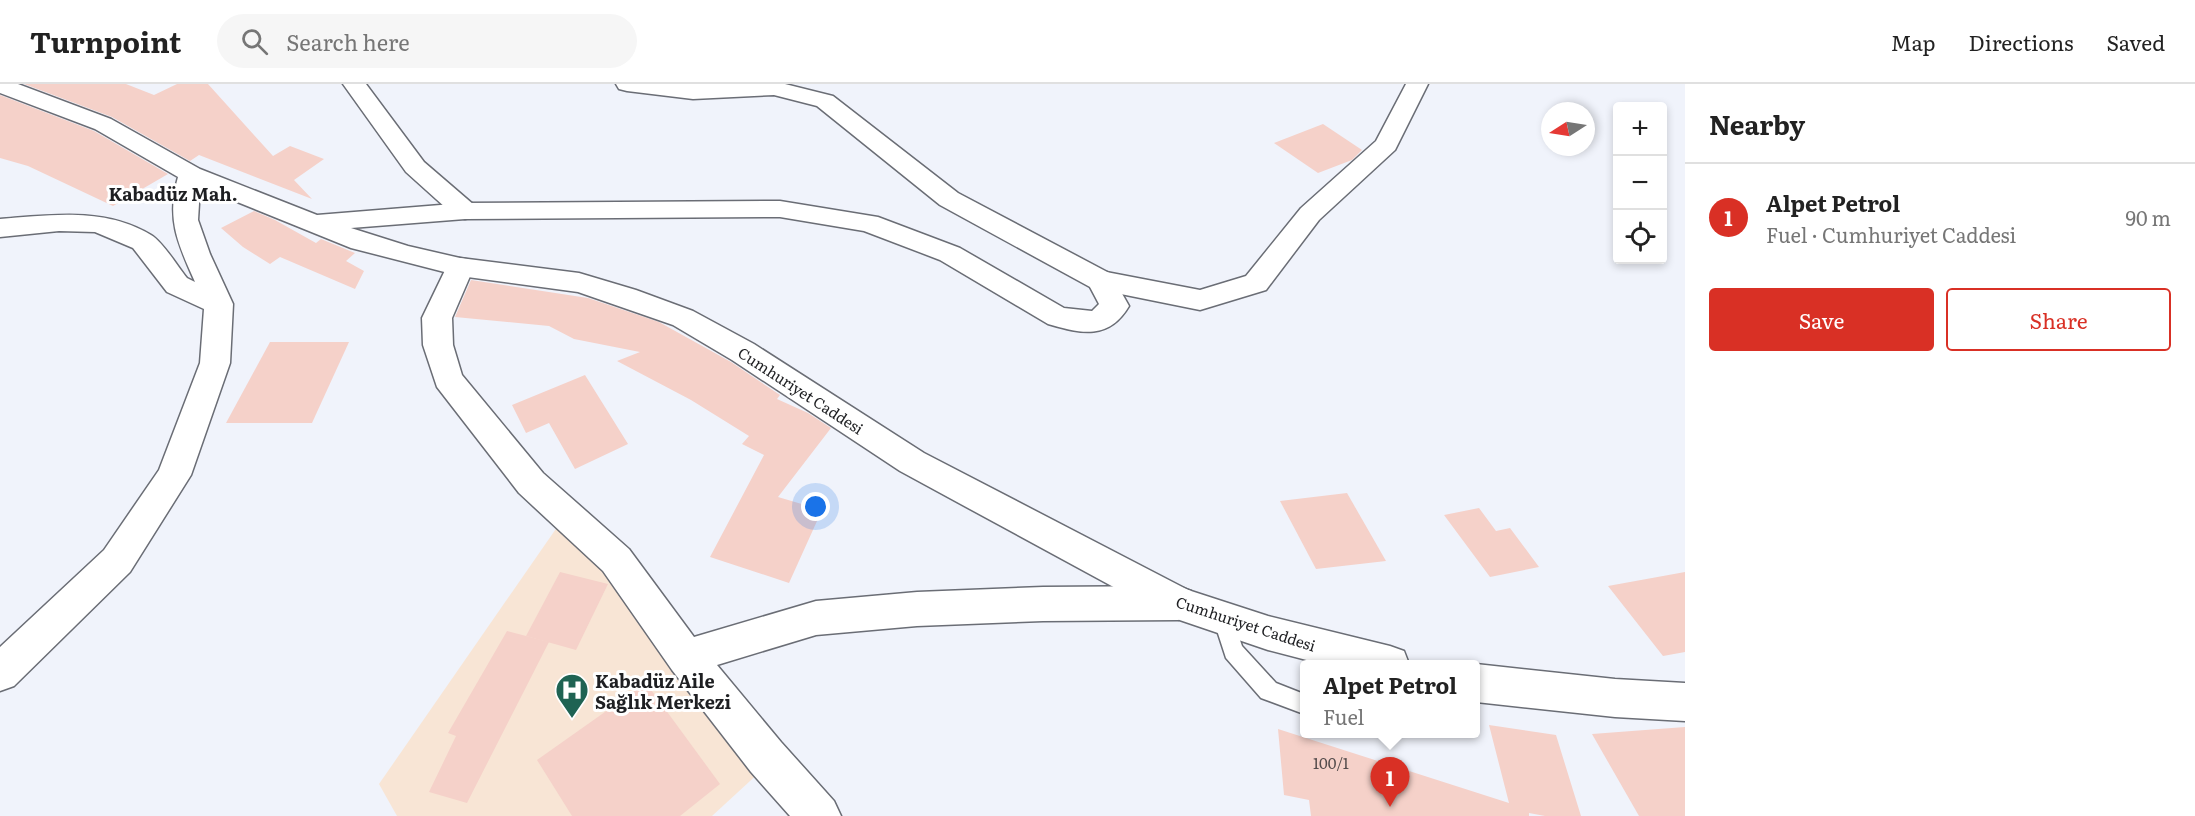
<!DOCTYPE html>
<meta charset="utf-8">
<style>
:root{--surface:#fff;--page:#f6f6f6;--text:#222;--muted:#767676;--line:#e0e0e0;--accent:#d93025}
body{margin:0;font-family:Literata,serif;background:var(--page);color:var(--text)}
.controls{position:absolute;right:18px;top:18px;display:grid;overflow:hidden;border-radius:6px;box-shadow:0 3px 9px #0003}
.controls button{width:54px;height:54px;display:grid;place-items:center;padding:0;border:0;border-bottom:2px solid var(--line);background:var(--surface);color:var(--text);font:30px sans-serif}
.compass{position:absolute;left:1541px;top:18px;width:54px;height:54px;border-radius:50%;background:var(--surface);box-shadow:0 3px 9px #0003;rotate:258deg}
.you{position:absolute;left:816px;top:423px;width:21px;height:21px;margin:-15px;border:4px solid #fff;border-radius:50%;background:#1a73e8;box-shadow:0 0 0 9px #1a73e833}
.badge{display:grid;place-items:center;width:39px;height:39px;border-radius:50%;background:var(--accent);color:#fff;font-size:20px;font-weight:700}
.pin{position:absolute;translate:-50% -50px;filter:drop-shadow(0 2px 3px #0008)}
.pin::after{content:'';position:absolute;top:32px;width:21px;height:18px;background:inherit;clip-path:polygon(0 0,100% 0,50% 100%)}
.popup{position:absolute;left:1300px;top:576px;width:180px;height:78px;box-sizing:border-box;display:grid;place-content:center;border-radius:6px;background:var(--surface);filter:drop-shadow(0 2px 4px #0005);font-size:20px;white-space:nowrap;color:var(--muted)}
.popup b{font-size:22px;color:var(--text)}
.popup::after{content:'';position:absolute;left:50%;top:100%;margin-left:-12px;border:12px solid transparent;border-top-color:var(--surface)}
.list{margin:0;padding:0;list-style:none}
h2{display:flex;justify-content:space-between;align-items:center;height:78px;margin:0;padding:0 24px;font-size:26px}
h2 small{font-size:20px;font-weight:400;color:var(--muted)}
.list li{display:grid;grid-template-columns:39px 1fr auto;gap:18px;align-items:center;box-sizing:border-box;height:108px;padding:0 24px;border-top:2px solid var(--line)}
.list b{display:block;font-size:22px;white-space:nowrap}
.list p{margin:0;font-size:20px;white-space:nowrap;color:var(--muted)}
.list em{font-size:20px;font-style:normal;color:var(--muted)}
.actions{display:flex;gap:12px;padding:18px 24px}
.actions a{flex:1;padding:14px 0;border:2px solid var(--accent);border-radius:6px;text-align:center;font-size:21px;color:var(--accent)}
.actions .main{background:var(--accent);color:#fff}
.icon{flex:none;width:33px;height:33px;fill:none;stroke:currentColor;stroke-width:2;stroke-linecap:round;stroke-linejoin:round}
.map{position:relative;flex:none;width:1685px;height:732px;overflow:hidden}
header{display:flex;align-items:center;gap:36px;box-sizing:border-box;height:84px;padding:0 30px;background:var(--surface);border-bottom:2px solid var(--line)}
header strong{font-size:28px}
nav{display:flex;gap:33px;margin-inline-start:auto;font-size:21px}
.search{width:420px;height:54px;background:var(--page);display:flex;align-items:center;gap:15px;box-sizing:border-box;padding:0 21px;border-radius:33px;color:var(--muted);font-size:22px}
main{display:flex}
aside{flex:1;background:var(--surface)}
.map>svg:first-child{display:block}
</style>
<header>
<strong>Turnpoint</strong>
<div class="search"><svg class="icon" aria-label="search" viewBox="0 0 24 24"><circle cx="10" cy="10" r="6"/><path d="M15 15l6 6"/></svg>Search here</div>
<nav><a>Map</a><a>Directions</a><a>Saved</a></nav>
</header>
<main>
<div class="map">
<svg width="1685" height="732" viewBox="0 0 1685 732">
<rect width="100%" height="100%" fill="#f0f3fb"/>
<!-- medical -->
<polygon fill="#f8e5d5" points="560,439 610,486 762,686 712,732 397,732 379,700"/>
<!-- building -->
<g fill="#f5d1c9">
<polygon points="24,0 126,0 154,11 177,0 208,0 273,72 290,62 324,75 294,96 312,115 199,71 190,77 112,33"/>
<polygon points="0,11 94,47 168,90 113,122 28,82 0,74"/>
<polygon points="1323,40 1362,66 1352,76 1318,89 1274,59"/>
<polygon points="254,127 275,136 316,159 321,155 355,169 346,177 364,187 355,205 280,173 270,180 243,163 221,144"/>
<polygon points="471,196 588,214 659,238 731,278 780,311 777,315 808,329 831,344 778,413 822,426 789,499 710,473 764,371 742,360 749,352 691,316 617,277 640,268 574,255 549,242 455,233"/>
<polygon points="270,258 349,258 312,339 226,339"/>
<polygon points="585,291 628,360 575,385 549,339 526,349 512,321"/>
<polygon points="1347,409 1386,477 1316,485 1280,417"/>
<polygon points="1479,424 1496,447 1510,444 1539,483 1490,493 1444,431"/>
<polygon points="560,488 608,500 576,566 526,552"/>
<polygon points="1685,488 1685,568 1663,572 1608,502"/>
<polygon points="507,547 549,558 467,719 429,708 456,652 448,649"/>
<polygon points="646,599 720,700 680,732 572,732 537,676"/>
<polygon points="1489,641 1556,651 1581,732 1545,732 1529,729 1529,732 1311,732 1309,716 1284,711 1278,645 1509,719"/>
<polygon points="1685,643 1685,732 1639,732 1592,650"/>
</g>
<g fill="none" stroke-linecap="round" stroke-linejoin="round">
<defs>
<polygon id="lane" points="1223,525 1230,527 1242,562 1276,599 1304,610 1304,630 1261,614 1226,574 1213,534 1216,527"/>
<g id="street">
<polygon points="343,0 366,0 424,78 474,121 478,127 474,133 465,135 456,133 406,88"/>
<polygon points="1406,0 1428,0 1395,66 1319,136 1266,206 1200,226 1091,204 1087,197 1091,190 1101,187 1200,206 1246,192 1301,124 1376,57"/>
<polygon points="460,174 470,176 474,183 452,234 453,261 462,291 543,389 629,465 694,553 816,517 917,508 1043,503 1178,502 1191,507 1197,519 1191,531 1178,536 1043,537 917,542 816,551 717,581 781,658 834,717 841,732 790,732 751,688 672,586 603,487 519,409 437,303 423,261 422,234 450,176"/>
</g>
<g id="secondary">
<path d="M0,0H18L111,35L200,85L317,131L465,119L780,117L878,133L960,164L1064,224L1092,227L1099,220L1090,203L940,121L817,22L774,11L693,15L627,7L619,5L616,0H785L833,12L958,109L1111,190L1129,222C1109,256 1082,250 1048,240L940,176L864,147L780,133L465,135L351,144L408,162L460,174L579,189L636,206L693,227L754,260L924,369L1188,506L1268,532L1390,562L1404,567L1409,580H1322L1268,566L1165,531L900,387L732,276L673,241L578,208L460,192L351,164L200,103L198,136L210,170L233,220L230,279L191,391L130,488L14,602L0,607V563L104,466L159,386L200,279L204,225L167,208L133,164L95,148L59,147L0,153V135C51,131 105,123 151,151C163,158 178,183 187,194L195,198C178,160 166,135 178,93L95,45L0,9Z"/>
<polygon points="1476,580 1615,595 1685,599 1685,637 1615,633 1476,618"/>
</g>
</defs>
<!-- lane casing -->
<use href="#lane" stroke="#6a6d75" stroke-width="3"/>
<!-- street casing -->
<use href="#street" stroke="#6a6d75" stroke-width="3"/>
<!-- secondary casing -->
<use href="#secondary" stroke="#6a6d75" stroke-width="3"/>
<!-- lane -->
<use href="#lane" fill="#fff" fill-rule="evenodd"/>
<!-- street -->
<use href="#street" fill="#fff" fill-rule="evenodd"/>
<!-- secondary -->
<use href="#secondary" fill="#fff" fill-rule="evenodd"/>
</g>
<!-- icons -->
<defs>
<symbol id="hospital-pin" viewBox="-11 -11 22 30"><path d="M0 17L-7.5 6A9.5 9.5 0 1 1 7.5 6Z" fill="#1f6353" stroke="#fff"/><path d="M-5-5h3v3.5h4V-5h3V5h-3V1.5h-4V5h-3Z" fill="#fff"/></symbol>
</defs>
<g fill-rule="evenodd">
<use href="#hospital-pin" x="553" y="587" width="38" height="52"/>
</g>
<g text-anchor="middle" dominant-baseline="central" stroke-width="6" stroke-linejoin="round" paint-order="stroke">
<!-- street labels -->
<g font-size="15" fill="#1e1f22" stroke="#fff">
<text transform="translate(801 306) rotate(33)">Cumhuriyet Caddesi</text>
<text transform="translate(1246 539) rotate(18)">Cumhuriyet Caddesi</text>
</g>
<!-- near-number labels -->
<g font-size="15" fill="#544c4c">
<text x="1331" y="678">100/1</text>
</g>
<!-- far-district labels -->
<g font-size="18" font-weight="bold" fill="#1e1f22" stroke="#fff">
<text x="173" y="109">Kabadüz Mah.</text>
</g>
<!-- near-poi labels -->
<g font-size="18" font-weight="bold" fill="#1e1f22" stroke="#fff" text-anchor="start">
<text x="595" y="596">Kabadüz Aile<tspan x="595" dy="21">Sağlık Merkezi</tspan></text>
</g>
</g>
</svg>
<div class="controls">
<button>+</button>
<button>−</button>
<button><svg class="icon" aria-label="locate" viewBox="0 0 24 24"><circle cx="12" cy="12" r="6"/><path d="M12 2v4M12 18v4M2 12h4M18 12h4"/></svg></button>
</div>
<svg class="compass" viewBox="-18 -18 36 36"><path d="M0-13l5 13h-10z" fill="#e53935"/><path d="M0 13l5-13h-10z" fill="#767676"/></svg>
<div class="you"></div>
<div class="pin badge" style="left:1390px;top:723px">1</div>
<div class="popup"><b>Alpet Petrol</b>Fuel</div>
</div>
<aside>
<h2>Nearby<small></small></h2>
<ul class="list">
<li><span class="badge">1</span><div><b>Alpet Petrol</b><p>Fuel · Cumhuriyet Caddesi</p></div><em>90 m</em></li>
</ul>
<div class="actions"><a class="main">Save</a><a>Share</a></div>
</aside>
</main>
